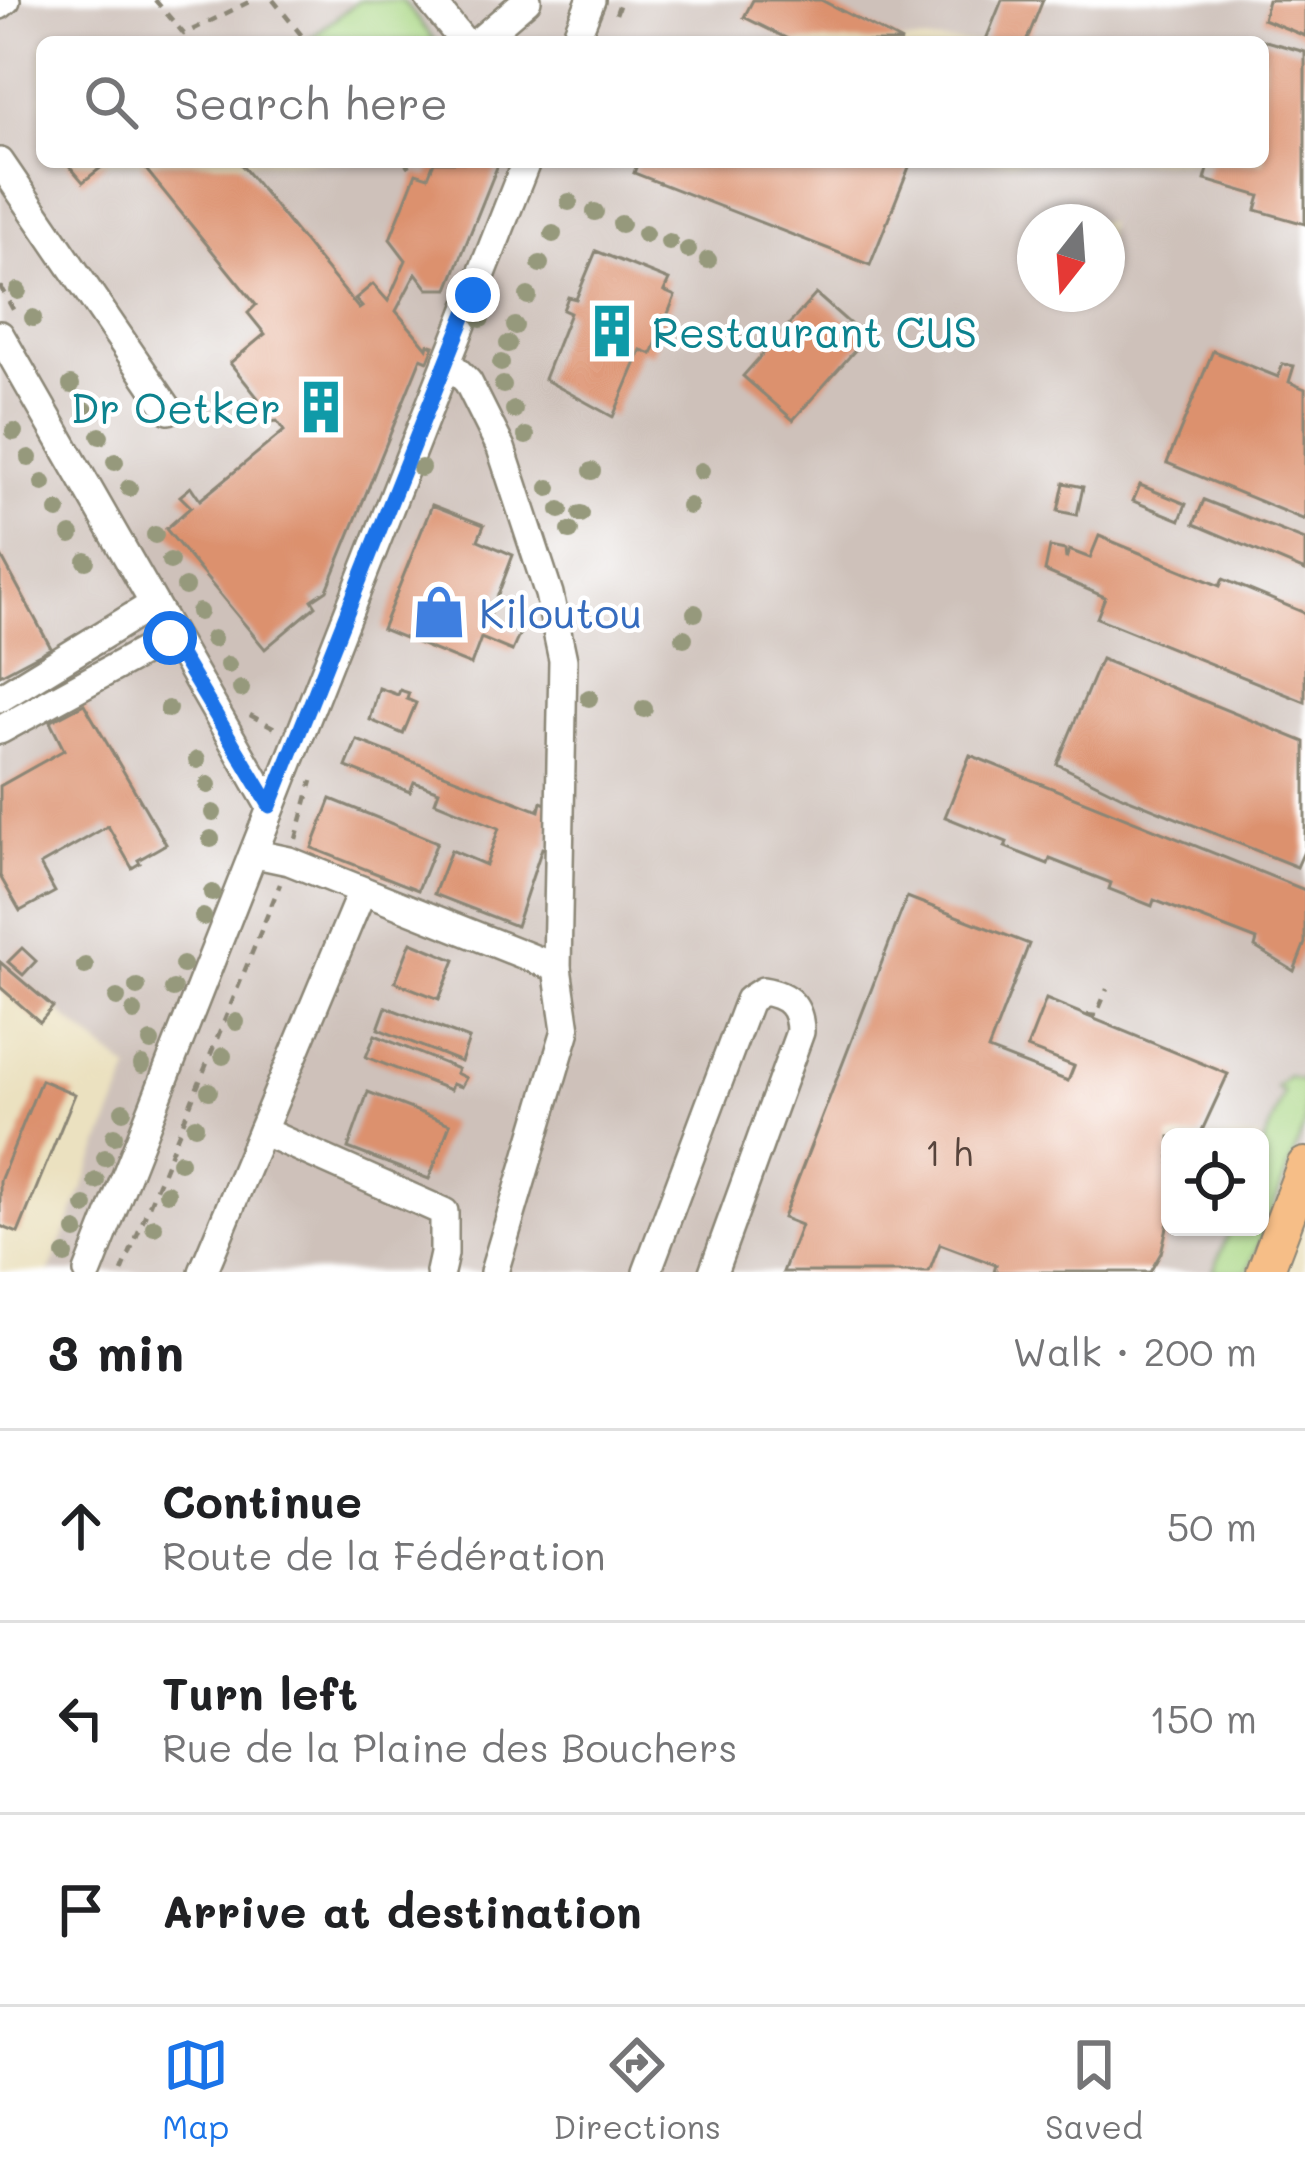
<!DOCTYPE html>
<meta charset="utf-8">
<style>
:root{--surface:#fff;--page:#f2f2f2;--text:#202124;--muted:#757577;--line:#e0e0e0;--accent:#1a73e8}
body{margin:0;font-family:Mali,sans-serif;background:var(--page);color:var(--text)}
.controls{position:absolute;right:36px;bottom:36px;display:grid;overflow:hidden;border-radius:18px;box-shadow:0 3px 9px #0004}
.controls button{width:108px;height:108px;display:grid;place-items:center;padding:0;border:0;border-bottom:3px solid var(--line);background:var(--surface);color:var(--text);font:60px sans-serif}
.compass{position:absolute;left:1017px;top:204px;width:108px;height:108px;border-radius:50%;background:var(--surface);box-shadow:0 3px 9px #0004;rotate:197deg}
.stop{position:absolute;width:36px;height:36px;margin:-27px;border:9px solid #1a73e8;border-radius:50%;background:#fff}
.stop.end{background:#1a73e8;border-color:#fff;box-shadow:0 3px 12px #0008}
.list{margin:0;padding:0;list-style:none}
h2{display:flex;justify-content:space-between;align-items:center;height:156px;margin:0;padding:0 48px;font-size:51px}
h2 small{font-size:39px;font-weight:400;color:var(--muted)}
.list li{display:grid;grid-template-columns:78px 1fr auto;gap:36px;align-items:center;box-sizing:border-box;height:192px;padding:0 48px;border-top:3px solid var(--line)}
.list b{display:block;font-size:45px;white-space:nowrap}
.list p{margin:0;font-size:39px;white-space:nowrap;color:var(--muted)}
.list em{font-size:39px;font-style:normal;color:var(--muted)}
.icon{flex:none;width:66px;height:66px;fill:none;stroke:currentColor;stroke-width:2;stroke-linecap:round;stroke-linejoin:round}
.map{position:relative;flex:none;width:1305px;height:1272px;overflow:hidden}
.search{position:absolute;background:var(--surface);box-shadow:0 3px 9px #0004;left:36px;right:36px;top:36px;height:132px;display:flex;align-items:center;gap:30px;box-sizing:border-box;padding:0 42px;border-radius:18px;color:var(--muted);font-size:45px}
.sheet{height:732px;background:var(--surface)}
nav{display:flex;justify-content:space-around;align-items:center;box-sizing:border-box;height:168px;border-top:3px solid var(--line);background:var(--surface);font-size:33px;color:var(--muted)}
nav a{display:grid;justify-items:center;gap:6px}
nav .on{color:var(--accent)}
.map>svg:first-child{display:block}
</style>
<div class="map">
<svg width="1305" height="1272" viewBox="0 0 1305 1272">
<rect width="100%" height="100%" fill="#fff"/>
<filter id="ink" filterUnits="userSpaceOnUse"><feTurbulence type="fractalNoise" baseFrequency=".00833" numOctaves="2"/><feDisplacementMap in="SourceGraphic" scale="24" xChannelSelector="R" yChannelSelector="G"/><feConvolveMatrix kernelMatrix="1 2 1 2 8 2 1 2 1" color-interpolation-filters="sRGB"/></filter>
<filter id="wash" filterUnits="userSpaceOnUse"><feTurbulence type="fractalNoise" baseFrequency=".004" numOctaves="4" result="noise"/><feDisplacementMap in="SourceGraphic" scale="48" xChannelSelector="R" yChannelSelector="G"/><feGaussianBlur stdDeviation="2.7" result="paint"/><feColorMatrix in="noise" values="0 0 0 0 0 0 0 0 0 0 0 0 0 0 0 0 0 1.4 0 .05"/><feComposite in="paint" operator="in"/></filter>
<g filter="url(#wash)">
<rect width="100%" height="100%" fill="#ebe1c0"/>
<!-- industrial -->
<path fill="#cec1ba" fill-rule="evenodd" d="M0,0H1305V1213L1282,1272H49L130,1071L0,962ZM42,42H1263V162H42ZM1035,222H1107V294H1035ZM1170,1137H1260V1227H1170Z"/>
<!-- green -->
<g fill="#a8d683" stroke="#6a8057" stroke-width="3">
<polygon points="359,0 402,0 436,42 315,42 311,38"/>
<polygon points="1288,1076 1305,1082 1305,1125 1248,1272 1213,1272 1231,1227 1260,1227 1260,1153 1284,1092 1276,1088"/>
</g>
<g id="blocks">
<!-- building -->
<g fill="#dc916e">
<polygon points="753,0 821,0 902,42 794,42 744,17"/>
<polygon points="1002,0 1043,0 1026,42 985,42"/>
<polygon points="1268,0 1305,0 1305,36 1263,19"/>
<polygon points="1244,35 1305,52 1305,224 1256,210 1260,196 1205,180 1210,162 1263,162 1263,42 1242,42"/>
<polygon points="66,162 108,162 83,182"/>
<polygon points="140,162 239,162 359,309 362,307 355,299 373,284 388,301 406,260 390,239 416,173 428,177 434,162 499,162 448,289 428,289 416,273 396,311 427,348 428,344 434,346 428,361 421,358 327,590 312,600 316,606 265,649 166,529 191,507 180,496 191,487 200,500 284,431 277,421 252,424 251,413 243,413 241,401 258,398 230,363 265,334 248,313 256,305"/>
<polygon points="638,162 911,162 870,265 634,173"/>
<polygon points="596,251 669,280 664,291 675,296 652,354 641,350 613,417 544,379 570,313 563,310 568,297 576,299"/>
<polygon points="816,294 866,338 793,420 743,376"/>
<polygon points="1213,351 1278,377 1283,364 1294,366 1289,382 1305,389 1305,520 1167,463"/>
<polygon points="1064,483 1083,487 1077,515 1058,511"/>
<polygon points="1140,485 1186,504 1180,520 1133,501"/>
<polygon points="1204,500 1305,540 1305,571 1194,524"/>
<polygon points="432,505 484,525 478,540 513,555 488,621 520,633 512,651 481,638 471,665 382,629"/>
<polygon points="1099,536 1220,586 1223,579 1305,613 1305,702 1097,618 1105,597 1045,571 1050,547 1065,550 1066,559 1069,550 1090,558"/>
<polygon points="0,554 51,648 0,675"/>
<polygon points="1101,659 1305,742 1305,849 1297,867 1124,797 1057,764"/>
<polygon points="379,688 398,695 400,690 409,693 407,699 416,703 403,734 370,720"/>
<polygon points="84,704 166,844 138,860 140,863 132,868 108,826 40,865 55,892 20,911 0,876 0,786 64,750 50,722"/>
<polygon points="357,740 539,811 541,802 551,806 546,849 542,848 516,926 434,894 451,850 486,865 499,828 435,802 439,791 414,782 410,792 346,767"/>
<polygon points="970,755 1305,890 1305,943 1294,971 1255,947 1257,940 1154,900 1152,906 1109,889 1111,883 1050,859 1048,864 1005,847 1007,842 945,817"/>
<polygon points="331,799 437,842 418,890 312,848"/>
<polygon points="907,897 1029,944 988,1050 1068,1081 1074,1066 1027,1048 1046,999 1228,1074 1199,1137 1170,1137 1170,1214 1161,1253 1150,1272 994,1272 996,1265 940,1244 929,1272 783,1272 801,1225 783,1218"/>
<polygon points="411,942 455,960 439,999 395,982"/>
<polygon points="22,948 36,961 23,975 8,962"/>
<polygon points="0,962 53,1007 40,1022 0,987"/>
<polygon points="386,1007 469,1039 461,1062 378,1029"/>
<polygon points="375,1035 458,1069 456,1073 466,1078 461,1087 452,1084 450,1090 366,1057"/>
<polygon points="41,1080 75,1094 18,1233 0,1226 0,1181"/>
<polygon points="368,1092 450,1124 429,1179 348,1148"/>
</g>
</g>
</g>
<g filter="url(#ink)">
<use href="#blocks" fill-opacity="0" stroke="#8b8676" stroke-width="3"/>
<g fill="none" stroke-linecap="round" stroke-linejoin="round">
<defs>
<g id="minor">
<polyline points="430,0 464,42"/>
<polyline points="0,5 6,0"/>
<polyline points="478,42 527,0"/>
<polyline points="574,42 591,0"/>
<polyline points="0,162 169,410"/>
<polyline points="0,335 270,806"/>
<polyline points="447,361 468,382 501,448 549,594 563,660 557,968"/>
<polyline points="0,698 152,605"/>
<polyline points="0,730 170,637"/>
<polyline points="256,854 289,861 557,968 566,1030 494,1272"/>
<polyline points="262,1131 444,1212 444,1254 440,1272"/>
<polyline points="88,1272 526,162"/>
<polyline points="203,1272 362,891"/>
<path d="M647,1272L749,1000L763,991C788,995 800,1006 800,1032L713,1272"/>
</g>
<polyline id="major" points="1265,1272 1305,1166"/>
</defs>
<!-- minor casing -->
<use href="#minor" stroke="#8b8676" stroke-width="32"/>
<!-- major casing -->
<use href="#major" stroke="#8b8676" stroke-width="40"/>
<!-- path -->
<g stroke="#8b8676" stroke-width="4.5" stroke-dasharray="9 9" stroke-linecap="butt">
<polyline points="155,0 184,34 253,0"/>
<polyline points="273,0 307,42"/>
<polyline points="616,14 621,0"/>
<polyline points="405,162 409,167"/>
<polyline points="0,286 15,313"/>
<polyline points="250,715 277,729"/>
<polyline points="296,839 312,781"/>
<polyline points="1087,1015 1096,1016 1107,989"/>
<polyline points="122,1272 280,884"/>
</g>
<!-- minor -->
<use href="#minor" stroke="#fff" stroke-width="27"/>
<!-- major -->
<use href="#major" stroke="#f6be87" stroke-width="36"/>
</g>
<!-- trees -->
<g fill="#96997c">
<circle cx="569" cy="202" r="9"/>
<circle cx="595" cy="212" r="9"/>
<circle cx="621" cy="224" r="9"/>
<circle cx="553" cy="234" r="9"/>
<circle cx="645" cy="234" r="9"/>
<circle cx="669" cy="242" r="9"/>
<circle cx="688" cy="250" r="9"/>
<circle cx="708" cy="260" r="9"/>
<circle cx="540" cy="264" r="9"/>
<circle cx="18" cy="291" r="9"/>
<circle cx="528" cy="296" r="9"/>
<circle cx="33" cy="318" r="9"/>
<circle cx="481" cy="319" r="9"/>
<circle cx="515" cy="326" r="9"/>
<circle cx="508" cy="344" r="9"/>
<circle cx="501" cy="363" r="9"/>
<circle cx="71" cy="385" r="9"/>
<circle cx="503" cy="385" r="9"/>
<circle cx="85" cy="410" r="9"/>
<circle cx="514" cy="410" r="9"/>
<circle cx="14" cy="432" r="9"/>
<circle cx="100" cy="436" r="9"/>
<circle cx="526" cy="436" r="9"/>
<circle cx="29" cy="458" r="9"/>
<circle cx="115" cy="462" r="9"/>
<circle cx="421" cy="468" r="9"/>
<circle cx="592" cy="471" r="9"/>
<circle cx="701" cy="471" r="9"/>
<circle cx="43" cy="483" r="9"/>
<circle cx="129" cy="488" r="9"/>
<circle cx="549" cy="488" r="9"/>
<circle cx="689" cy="506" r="9"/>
<circle cx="560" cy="510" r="9"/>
<circle cx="58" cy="511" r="9"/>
<circle cx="581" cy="514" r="9"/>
<circle cx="570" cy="531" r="9"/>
<circle cx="71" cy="535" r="9"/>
<circle cx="155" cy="535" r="9"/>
<circle cx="86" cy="561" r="9"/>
<circle cx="170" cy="561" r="9"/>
<circle cx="185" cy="587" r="9"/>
<circle cx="199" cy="612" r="9"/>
<circle cx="695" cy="613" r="9"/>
<circle cx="684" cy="638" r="9"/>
<circle cx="213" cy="639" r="9"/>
<circle cx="228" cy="665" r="9"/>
<circle cx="241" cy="689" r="9"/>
<circle cx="589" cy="698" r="9"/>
<circle cx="168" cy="709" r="9"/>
<circle cx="644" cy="709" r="9"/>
<circle cx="197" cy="760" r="9"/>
<circle cx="208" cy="785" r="9"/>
<circle cx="213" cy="813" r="9"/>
<circle cx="211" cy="839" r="9"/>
<circle cx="212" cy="893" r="9"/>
<circle cx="203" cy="917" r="9"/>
<circle cx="183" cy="965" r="9"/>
<circle cx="85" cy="966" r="9"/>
<circle cx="137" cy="987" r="9"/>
<circle cx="173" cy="989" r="9"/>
<circle cx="117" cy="998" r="9"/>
<circle cx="134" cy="1012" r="9"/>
<circle cx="236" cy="1022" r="9"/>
<circle cx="151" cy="1042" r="9"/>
<circle cx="223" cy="1056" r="9"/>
<circle cx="142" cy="1065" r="9"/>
<circle cx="209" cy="1091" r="9"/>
<circle cx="123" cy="1111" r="9"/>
<circle cx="195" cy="1126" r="9"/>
<circle cx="114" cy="1136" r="9"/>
<circle cx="105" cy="1158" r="9"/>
<circle cx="180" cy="1162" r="9"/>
<circle cx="96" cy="1181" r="9"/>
<circle cx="167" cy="1193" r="9"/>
<circle cx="85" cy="1206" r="9"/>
<circle cx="154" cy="1227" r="9"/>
<circle cx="76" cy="1231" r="9"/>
<circle cx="65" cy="1255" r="9"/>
</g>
</g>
<g fill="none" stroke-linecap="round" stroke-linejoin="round" filter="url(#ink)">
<!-- route -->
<polyline stroke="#1a73e8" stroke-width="15" points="170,638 270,806 473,295"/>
</g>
<!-- icons -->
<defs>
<symbol id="building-bare" viewBox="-9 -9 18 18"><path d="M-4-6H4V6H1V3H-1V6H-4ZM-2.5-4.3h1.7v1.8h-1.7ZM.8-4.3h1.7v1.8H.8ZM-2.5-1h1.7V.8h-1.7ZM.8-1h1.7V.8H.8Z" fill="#0f9aa8" stroke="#fff" stroke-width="2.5" paint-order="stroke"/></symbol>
<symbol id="shop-bare" viewBox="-9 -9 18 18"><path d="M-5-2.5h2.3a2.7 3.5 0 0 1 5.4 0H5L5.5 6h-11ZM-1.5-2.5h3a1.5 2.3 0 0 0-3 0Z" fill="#3f7fe0" stroke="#fff" stroke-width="2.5" paint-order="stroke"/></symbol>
</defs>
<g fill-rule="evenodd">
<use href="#building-bare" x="574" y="293" width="76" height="76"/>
<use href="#building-bare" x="283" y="369" width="76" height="76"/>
<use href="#shop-bare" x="401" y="574" width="76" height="76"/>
</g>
<g text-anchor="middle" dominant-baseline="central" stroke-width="9" stroke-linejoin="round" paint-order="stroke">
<!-- number labels -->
<g font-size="36" fill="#57443c">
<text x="949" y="1151">1 h</text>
</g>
<!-- culture labels -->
<g font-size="42" fill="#0d838f" stroke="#fff" text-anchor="start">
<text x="652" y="331">Restaurant CUS</text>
<text x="281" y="407" text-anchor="end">Dr Oetker</text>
</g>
<!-- shop labels -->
<g font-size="42" fill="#366cbe" stroke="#fff" text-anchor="start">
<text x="479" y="612">Kiloutou</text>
</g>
</g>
</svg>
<div class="controls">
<button><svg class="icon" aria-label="locate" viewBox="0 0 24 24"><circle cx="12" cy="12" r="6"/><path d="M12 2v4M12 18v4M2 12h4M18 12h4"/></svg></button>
</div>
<svg class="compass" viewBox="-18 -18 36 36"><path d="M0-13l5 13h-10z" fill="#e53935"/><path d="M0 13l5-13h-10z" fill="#757577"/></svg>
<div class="stop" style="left:170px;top:638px"></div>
<div class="stop end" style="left:473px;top:295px"></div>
<div class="search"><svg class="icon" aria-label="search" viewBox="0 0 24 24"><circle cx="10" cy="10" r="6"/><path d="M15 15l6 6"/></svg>Search here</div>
</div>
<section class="sheet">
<h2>3 min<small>Walk · 200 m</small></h2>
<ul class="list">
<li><svg class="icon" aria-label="ahead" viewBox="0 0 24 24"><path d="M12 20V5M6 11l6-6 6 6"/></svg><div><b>Continue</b><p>Route de la Fédération</p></div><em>50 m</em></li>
<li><svg class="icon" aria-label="left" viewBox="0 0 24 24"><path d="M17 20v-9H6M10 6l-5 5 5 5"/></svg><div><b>Turn left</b><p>Rue de la Plaine des Bouchers</p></div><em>150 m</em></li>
<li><svg class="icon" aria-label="arrive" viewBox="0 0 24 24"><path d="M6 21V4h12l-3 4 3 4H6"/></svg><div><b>Arrive at destination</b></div></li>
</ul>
</section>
<nav>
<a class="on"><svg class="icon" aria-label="map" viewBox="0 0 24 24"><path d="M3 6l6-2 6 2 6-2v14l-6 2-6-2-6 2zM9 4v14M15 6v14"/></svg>Map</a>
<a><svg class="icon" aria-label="directions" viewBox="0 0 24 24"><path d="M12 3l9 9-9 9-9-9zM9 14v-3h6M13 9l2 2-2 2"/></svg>Directions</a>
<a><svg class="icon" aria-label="saved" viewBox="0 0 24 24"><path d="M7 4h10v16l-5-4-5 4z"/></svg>Saved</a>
</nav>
